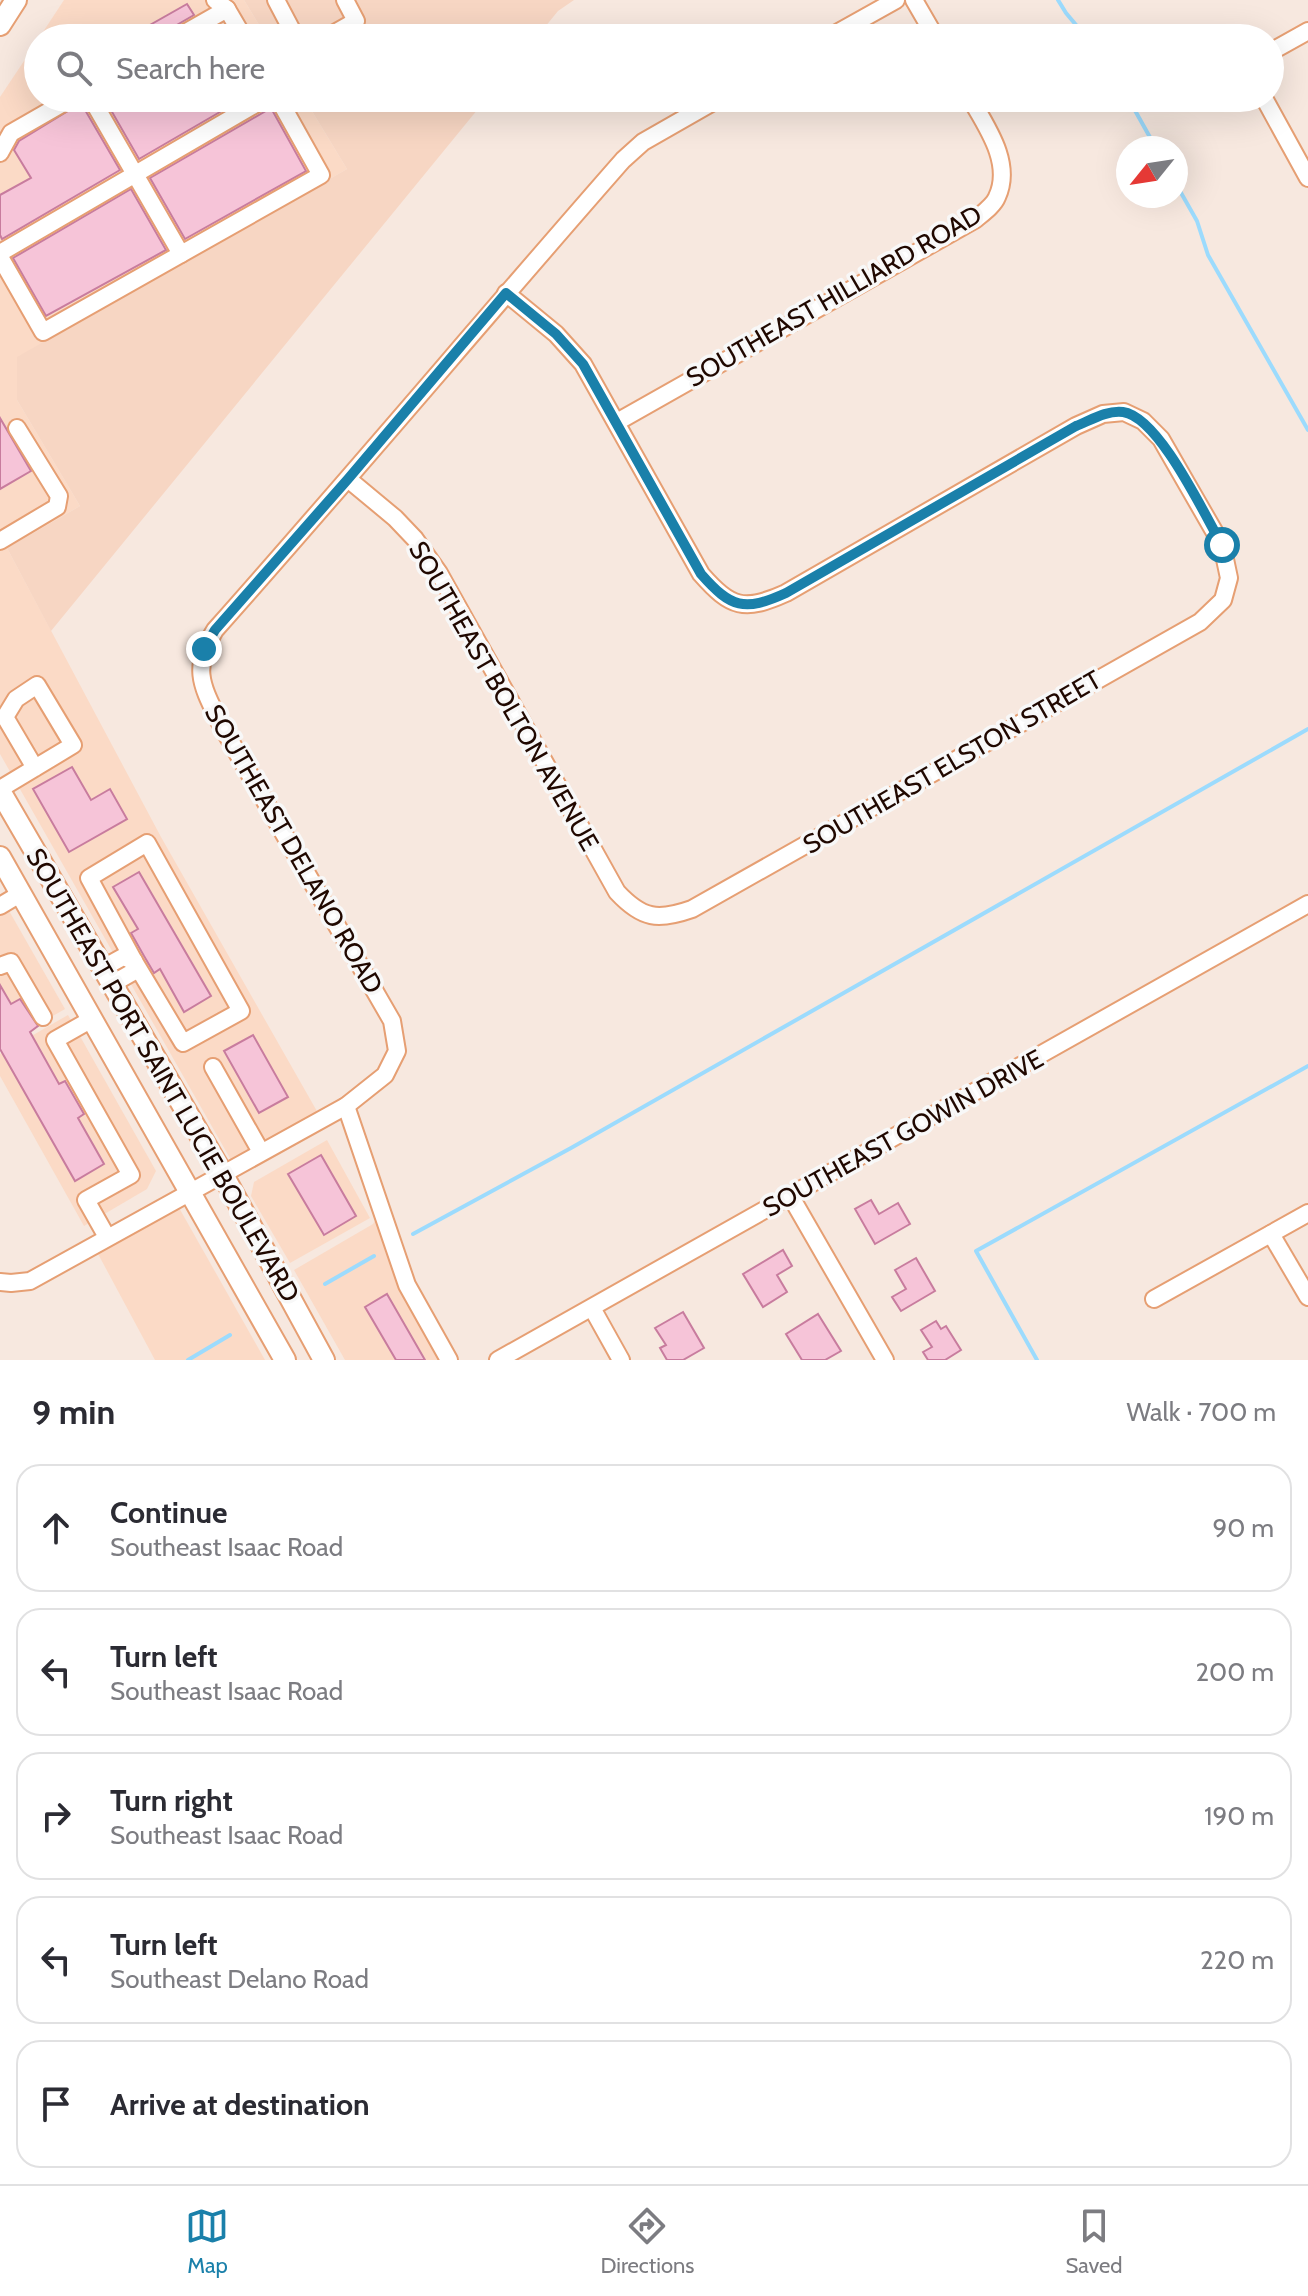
<!DOCTYPE html>
<meta charset="utf-8">
<style>
:root{--surface:#fff;--page:#f7f7f7;--text:#2b2b33;--muted:#7c7c81;--line:#e1e1e2;--accent:#1a80aa}
body{margin:0;font-family:Cabin,sans-serif;background:var(--page);color:var(--text)}
.compass{position:absolute;left:1116px;top:136px;width:72px;height:72px;border-radius:50%;background:var(--surface);box-shadow:0 8px 32px #0002;rotate:240deg}
.stop{position:absolute;width:24px;height:24px;margin:-18px;border:6px solid #1a80aa;border-radius:50%;background:#fff}
.stop.end{background:#1a80aa;border-color:#fff;box-shadow:0 2px 8px #0008}
.list{margin:0;padding:0;list-style:none}
h2{display:flex;justify-content:space-between;align-items:center;height:104px;margin:0;padding:0 32px;font-size:34px}
h2 small{font-size:26px;font-weight:400;color:var(--muted)}
.list li{display:grid;grid-template-columns:52px 1fr auto;gap:24px;align-items:center;box-sizing:border-box;height:128px;margin:0 16px 16px;padding:0 16px;border:2px solid var(--line);border-radius:24px}
.list b{display:block;font-size:30px;white-space:nowrap}
.list p{margin:0;font-size:26px;white-space:nowrap;color:var(--muted)}
.list em{font-size:26px;font-style:normal;color:var(--muted)}
.icon{flex:none;width:44px;height:44px;fill:none;stroke:currentColor;stroke-width:2;stroke-linecap:round;stroke-linejoin:round}
.map{position:relative;flex:none;width:1308px;height:1360px;overflow:hidden}
.search{position:absolute;background:var(--surface);box-shadow:0 8px 32px #0002;left:24px;right:24px;top:24px;height:88px;display:flex;align-items:center;gap:20px;box-sizing:border-box;padding:0 28px;border-radius:44px;color:var(--muted);font-size:30px}
.sheet{height:824px;background:var(--surface)}
nav{display:flex;justify-content:space-around;align-items:center;box-sizing:border-box;height:112px;border-top:2px solid var(--line);background:var(--surface);font-size:22px;color:var(--muted)}
nav a{display:grid;justify-items:center;gap:4px}
nav .on{color:var(--accent)}
.map>svg:first-child{display:block}
</style>
<div class="map">
<svg width="1308" height="1360" viewBox="0 0 1308 1360">
<rect width="100%" height="100%" fill="#f7e8df"/>
<!-- built -->
<g fill="#fbdac6">
<polygon points="64,0 244,0 267,38 39,38"/>
<polygon points="38,40 38,98 304,98 347,169 17,358 17,400 80,506 7,548 161,837 318,1113 231,1160 0,754 0,97"/>
<polygon points="8,909 65,1009 0,1046 0,915"/>
<polygon points="68,1015 156,1171 147,1189 84,1226 0,1076 0,1054"/>
<polygon points="327,1140 370,1218 290,1263 251,1196 254,1182"/>
<polygon points="178,1206 265,1360 155,1360 97,1252"/>
<polygon points="377,1217 459,1360 345,1360 294,1270 373,1224"/>
</g>
<!-- green -->
<g fill="#f7d6c3">
<polygon points="244,0 574,0 558,11 536,38 267,38"/>
<polygon points="304,98 487,98 51,631 7,548 80,506 17,400 17,357 347,169"/>
</g>
<g fill="none" stroke-linecap="round" stroke-linejoin="round">
<!-- stream -->
<g stroke="#9cdbfd" stroke-width="4">
<polyline points="1058,0 1066,13 1087,38"/>
<polyline points="1128,98 1156,148"/>
<polyline points="1176,184 1197,221 1208,255 1308,430"/>
<polyline points="413,1234 571,1148 1308,729"/>
<polyline points="325,1284 374,1256"/>
<polyline points="188,1360 230,1335"/>
<polyline points="1037,1360 976,1251 1308,1066"/>
</g>
</g>
<!-- building -->
<g fill="#f6c4d8" stroke="#c87c9e" stroke-width="2">
<polygon points="187,4 194,15 170,29 165,38 127,38"/>
<polygon points="104,98 244,98 139,159"/>
<polygon points="81,103 120,170 2,239 0,235 0,195 31,178 14,150 19,141"/>
<polygon points="271,108 306,171 185,239 150,178"/>
<polygon points="131,189 166,250 46,316 13,258"/>
<polygon points="0,418 31,471 0,489"/>
<polygon points="72,767 91,800 110,789 127,819 69,852 33,789"/>
<polygon points="139,872 211,996 184,1012 160,969 154,973 144,956 131,933 138,929 113,887"/>
<polygon points="0,985 11,1004 20,999 38,1026 30,1032 59,1084 65,1081 84,1114 78,1118 104,1164 75,1181 0,1049"/>
<polygon points="253,1035 288,1097 259,1113 224,1051"/>
<polygon points="321,1155 356,1216 324,1235 288,1174"/>
<polygon points="871,1200 879,1214 898,1203 910,1224 875,1244 855,1209"/>
<polygon points="783,1250 792,1266 777,1275 787,1292 763,1307 743,1274"/>
<polygon points="916,1258 935,1291 901,1311 892,1297 906,1289 895,1270"/>
<polygon points="387,1294 425,1360 396,1360 365,1307"/>
<polygon points="683,1312 704,1348 683,1360 667,1360 660,1348 666,1345 655,1328"/>
<polygon points="818,1314 841,1351 825,1360 802,1360 786,1334"/>
<polygon points="936,1321 941,1329 946,1326 961,1350 945,1360 928,1360 923,1352 932,1347 921,1330"/>
</g>
<g fill="none" stroke-linecap="round" stroke-linejoin="round">
<defs>
<g id="minor">
<polyline points="215,0 227,9 244,38"/>
<polyline points="276,0 296,38"/>
<polyline points="914,0 936,38"/>
<polyline points="176,38 227,9"/>
<polyline points="326,38 356,21 345,0"/>
<polyline points="828,38 896,0"/>
<polyline points="1270,61 1274,50 1308,31"/>
<polyline points="91,98 181,254"/>
<polyline points="1264,98 1308,178"/>
<polyline points="0,153 11,133 72,98"/>
<polyline points="0,253 266,98"/>
<polyline points="0,257 43,332 321,175 278,98"/>
<path d="M617,422L976,219C983,213 994,205 997,197C1013,163 986,126 970,98"/>
<path d="M348,479L395,518L415,539L439,573L617,892C642,919 658,921 692,909L1200,622L1223,600L1229,578L1222,545L1161,439L1143,421L1124,412L1103,414L1076,426L786,593C744,612 731,608 701,574L583,364L556,334L506,293"/>
<polyline points="0,541 57,507 59,496 17,428"/>
<polyline points="0,789 73,745 37,685 16,699 5,717 35,768"/>
<polygon points="147,843 241,1011 183,1043 134,961 89,878"/>
<polyline points="0,906 20,894"/>
<polyline points="0,966 11,962 43,1017"/>
<polyline points="103,968 123,957 134,961 133,972 112,984"/>
<polyline points="92,1019 55,1040 131,1175 86,1200 107,1237"/>
<polyline points="213,1067 261,1152"/>
<polyline points="346,1106 407,1285 449,1360"/>
<polyline points="791,1197 885,1360"/>
<polyline points="1271,1234 1308,1297"/>
<path d="M0,1282L11,1283L30,1281L346,1106L385,1075L397,1051L392,1021L220,723C202,686 191,669 215,630C353,475 486,316 623,160L643,142L720,98"/>
<polyline points="1154,1299 1308,1213"/>
<polyline points="592,1308 621,1360"/>
<polyline points="498,1360 1308,904"/>
</g>
<g id="major">
<polyline points="0,25 16,0"/>
<polyline points="0,791 222,1173 324,1360"/>
<polyline points="0,857 285,1360"/>
</g>
</defs>
<!-- minor casing -->
<use href="#minor" stroke="#e69f73" stroke-width="20"/>
<!-- major casing -->
<use href="#major" stroke="#e69f73" stroke-width="24"/>
<!-- minor -->
<use href="#minor" stroke="#fff" stroke-width="16"/>
<!-- major -->
<use href="#major" stroke="#fff" stroke-width="20"/>
</g>
<g fill="none" stroke-linecap="round" stroke-linejoin="round">
<!-- route -->
<path stroke="#1a80aa" stroke-width="10" d="M204,649L215,630L348,479L506,293L556,334L583,364L701,574C731,608 744,612 786,593L1076,426C1091,420 1107,410 1123,412C1159,417 1204,514 1222,545"/>
</g>
<g text-anchor="middle" dominant-baseline="central" stroke-width="7" stroke-linejoin="round" paint-order="stroke">
<!-- street labels -->
<g font-size="26" fill="#200800" stroke="#f8f8f8">
<text transform="translate(834 296) rotate(-30)">SOUTHEAST HILLIARD ROAD</text>
<text transform="translate(504 696) rotate(60)">SOUTHEAST BOLTON AVENUE</text>
<text transform="translate(952 762) rotate(-30)">SOUTHEAST ELSTON STREET</text>
<text transform="translate(294 849) rotate(60)">SOUTHEAST DELANO ROAD</text>
<text transform="translate(163 1075) rotate(60)">SOUTHEAST PORT SAINT LUCIE BOULEVARD</text>
<text transform="translate(903 1133) rotate(-29)">SOUTHEAST GOWIN DRIVE</text>
</g>
</g>
</svg>
<svg class="compass" viewBox="-18 -18 36 36"><path d="M0-13l5 13h-10z" fill="#e53935"/><path d="M0 13l5-13h-10z" fill="#7c7c81"/></svg>
<div class="stop" style="left:1222px;top:545px"></div>
<div class="stop end" style="left:204px;top:649px"></div>
<div class="search"><svg class="icon" aria-label="search" viewBox="0 0 24 24"><circle cx="10" cy="10" r="6"/><path d="M15 15l6 6"/></svg>Search here</div>
</div>
<section class="sheet">
<h2>9 min<small>Walk · 700 m</small></h2>
<ul class="list">
<li><svg class="icon" aria-label="ahead" viewBox="0 0 24 24"><path d="M12 20V5M6 11l6-6 6 6"/></svg><div><b>Continue</b><p>Southeast Isaac Road</p></div><em>90 m</em></li>
<li><svg class="icon" aria-label="left" viewBox="0 0 24 24"><path d="M17 20v-9H6M10 6l-5 5 5 5"/></svg><div><b>Turn left</b><p>Southeast Isaac Road</p></div><em>200 m</em></li>
<li><svg class="icon" aria-label="right" viewBox="0 0 24 24"><path d="M7 20v-9h11M14 6l5 5-5 5"/></svg><div><b>Turn right</b><p>Southeast Isaac Road</p></div><em>190 m</em></li>
<li><svg class="icon" aria-label="left" viewBox="0 0 24 24"><path d="M17 20v-9H6M10 6l-5 5 5 5"/></svg><div><b>Turn left</b><p>Southeast Delano Road</p></div><em>220 m</em></li>
<li><svg class="icon" aria-label="arrive" viewBox="0 0 24 24"><path d="M6 21V4h12l-3 4 3 4H6"/></svg><div><b>Arrive at destination</b></div></li>
</ul>
</section>
<nav>
<a class="on"><svg class="icon" aria-label="map" viewBox="0 0 24 24"><path d="M3 6l6-2 6 2 6-2v14l-6 2-6-2-6 2zM9 4v14M15 6v14"/></svg>Map</a>
<a><svg class="icon" aria-label="directions" viewBox="0 0 24 24"><path d="M12 3l9 9-9 9-9-9zM9 14v-3h6M13 9l2 2-2 2"/></svg>Directions</a>
<a><svg class="icon" aria-label="saved" viewBox="0 0 24 24"><path d="M7 4h10v16l-5-4-5 4z"/></svg>Saved</a>
</nav>
